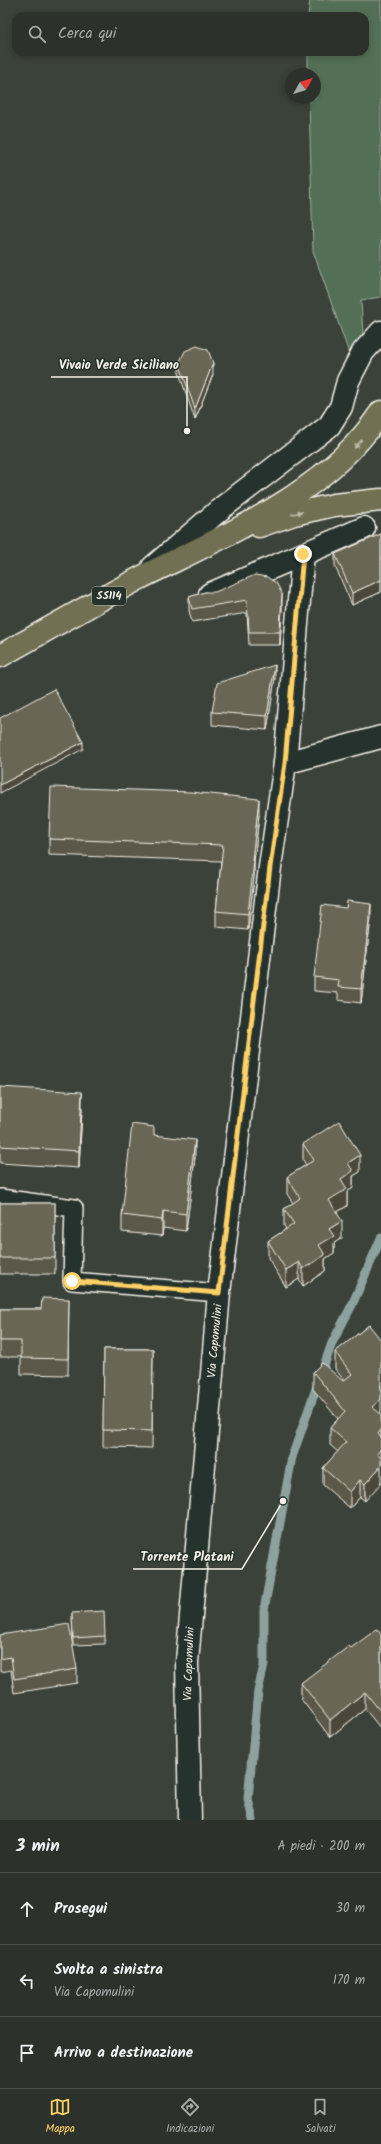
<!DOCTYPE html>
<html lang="it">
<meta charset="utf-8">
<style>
:root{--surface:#2c322b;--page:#343a33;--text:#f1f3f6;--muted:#a6aaa9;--line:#484d47;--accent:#ffd166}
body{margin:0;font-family:Kalam,sans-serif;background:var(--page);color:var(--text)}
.compass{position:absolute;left:285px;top:68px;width:36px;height:36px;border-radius:50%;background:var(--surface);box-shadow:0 2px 6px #0003;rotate:51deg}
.stop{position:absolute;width:12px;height:12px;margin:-9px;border:3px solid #ffd166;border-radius:50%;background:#fff}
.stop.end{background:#ffd166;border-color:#fff;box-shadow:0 1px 4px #0008}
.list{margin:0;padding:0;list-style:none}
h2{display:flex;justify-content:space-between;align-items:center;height:52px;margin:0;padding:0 16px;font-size:17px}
h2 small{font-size:13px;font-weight:400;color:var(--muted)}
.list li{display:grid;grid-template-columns:26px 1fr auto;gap:12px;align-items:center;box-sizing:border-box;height:72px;padding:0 16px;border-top:1px solid var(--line)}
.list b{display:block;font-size:15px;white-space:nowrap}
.list p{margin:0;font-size:13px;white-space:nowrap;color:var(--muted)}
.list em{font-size:13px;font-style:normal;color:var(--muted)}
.icon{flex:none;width:22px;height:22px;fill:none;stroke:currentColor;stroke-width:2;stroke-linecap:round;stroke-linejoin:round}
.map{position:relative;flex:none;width:381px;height:1820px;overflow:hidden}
.search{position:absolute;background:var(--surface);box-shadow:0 2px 6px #0003;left:12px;right:12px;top:12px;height:44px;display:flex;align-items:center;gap:10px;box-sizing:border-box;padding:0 14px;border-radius:12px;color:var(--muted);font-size:15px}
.sheet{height:268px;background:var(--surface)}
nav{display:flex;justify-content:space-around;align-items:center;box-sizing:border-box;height:56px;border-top:1px solid var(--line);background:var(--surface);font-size:11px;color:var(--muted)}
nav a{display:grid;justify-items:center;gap:2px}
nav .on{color:var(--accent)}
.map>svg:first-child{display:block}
</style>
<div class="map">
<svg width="381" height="1820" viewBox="0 0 381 1820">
<rect width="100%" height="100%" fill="#3b4239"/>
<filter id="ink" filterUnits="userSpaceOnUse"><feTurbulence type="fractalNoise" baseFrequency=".025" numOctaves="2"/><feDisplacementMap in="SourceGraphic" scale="8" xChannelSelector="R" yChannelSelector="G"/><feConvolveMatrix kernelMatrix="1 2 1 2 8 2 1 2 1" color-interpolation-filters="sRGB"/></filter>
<g filter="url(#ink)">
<!-- green -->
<polygon fill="#527057" stroke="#a3b0a0" points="310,0 381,0 381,297 361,300 363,336 349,353 313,251 309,98 315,98 315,74 308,74 308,52 365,52 365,16 308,16"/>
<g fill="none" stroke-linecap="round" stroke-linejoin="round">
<!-- stream -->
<polyline stroke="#8da29f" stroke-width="9" points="253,1820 248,1799 258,1691 264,1665 264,1610 292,1457 332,1343 352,1305 381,1238"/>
<defs>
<polyline id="service" points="0,1198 74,1208 72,1281 219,1293"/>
<g id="minor">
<polyline points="153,567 223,507 329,426 341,407 348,381 363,352 381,332"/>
<polyline points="210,594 364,528"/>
<polyline points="285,763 381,737"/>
<polyline points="190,1820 187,1662 219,1293 270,867 285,763 303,554"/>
</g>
<g id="primary">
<polyline points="259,526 294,514 334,505 381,500"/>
<path d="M0,656C47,630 93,603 140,578C225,535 327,494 381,412"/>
</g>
</defs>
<!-- service casing -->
<use href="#service" stroke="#f4f1e8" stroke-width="20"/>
<!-- minor casing -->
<use href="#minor" stroke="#f4f1e8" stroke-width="25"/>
<!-- primary casing -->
<use href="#primary" stroke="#f4f1e8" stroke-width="25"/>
<!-- service -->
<use href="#service" stroke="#26332d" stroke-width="17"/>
<!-- minor -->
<use href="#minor" stroke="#26332d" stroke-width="22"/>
<!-- primary -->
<use href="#primary" stroke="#716f52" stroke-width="22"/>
</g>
<!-- wall -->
<g fill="#5c5848" stroke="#f4f1e8">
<polygon points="179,363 213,374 195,420 179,373"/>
<polygon points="381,534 381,592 352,605 335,566 335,554"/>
<polygon points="205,592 282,607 280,645 249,645 247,613 192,622 189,611 189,597"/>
<polygon points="275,678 267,730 212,725 212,712"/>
<polygon points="259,815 254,862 254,877 248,930 216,927 216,911 221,861 49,855 49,839"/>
<polygon points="371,917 361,1003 338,1000 338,993 314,991 314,977"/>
<polygon points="0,1087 82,1109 79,1168 0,1163"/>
<polygon points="154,1135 195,1157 186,1231 163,1228 162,1236 122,1232 122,1215"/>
<polygon points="303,1144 360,1172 353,1176 353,1188 347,1192 347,1206 337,1212 342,1238 334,1243 334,1253 325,1259 325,1271 303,1286 299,1279 286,1287 268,1258 268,1241 286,1229 284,1226 284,1209 293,1203 287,1194 287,1177 306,1165 303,1160"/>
<rect x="0" y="1203" width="55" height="71"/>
<polygon points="69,1299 68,1375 21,1374 21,1357 0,1357 0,1309 41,1309"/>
<polygon points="369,1325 365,1501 360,1497 350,1508 323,1485 323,1468 338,1452 330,1445 330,1428 338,1419 313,1389 313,1372 343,1381 344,1380 335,1369 335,1352"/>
<polygon points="104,1349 153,1349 152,1448 103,1447"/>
<polygon points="72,1613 105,1636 105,1644 73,1645"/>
<polygon points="381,1634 381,1729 365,1709 330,1737 301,1699 301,1683 351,1648"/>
<polygon points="0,1635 77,1669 77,1683 14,1693 11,1670 0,1672"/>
</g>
<!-- shaded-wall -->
<g fill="#4b473b" stroke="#f4f1e8">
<polygon points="213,363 213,374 195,420 195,409"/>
<polygon points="381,580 381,592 352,605 352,593"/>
<polygon points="282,594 282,607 280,645 280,632"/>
<polygon points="275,665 275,678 267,730 267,716"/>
<polygon points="83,742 83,749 0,793 0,785"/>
<polygon points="259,799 259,815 254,862 254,877 248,930 248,914 252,861"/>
<polygon points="371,904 371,917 361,1003 361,989"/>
<polygon points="82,1092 82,1109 79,1168 79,1151"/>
<polygon points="195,1140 195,1157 186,1231 186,1214"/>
<polygon points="360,1155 360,1172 353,1176 353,1188 347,1192 347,1206 329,1217 329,1200 341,1179 348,1163"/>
<polygon points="163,1211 163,1228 162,1236 162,1220"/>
<polygon points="342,1221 342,1238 334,1243 334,1253 325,1259 325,1271 303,1286 303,1269 319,1245 329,1229"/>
<polygon points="299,1262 299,1279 286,1287 286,1270"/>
<polygon points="381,1385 381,1416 372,1407 380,1386"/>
<polygon points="381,1430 381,1447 378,1434"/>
<polygon points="381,1449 381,1466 377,1454"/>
<polygon points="381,1466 381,1483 365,1501 365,1484"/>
<polygon points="360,1480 360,1497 350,1508 350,1492"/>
<polygon points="365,1692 365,1709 330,1737 330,1720"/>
</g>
<!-- building -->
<g fill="#6b6654" stroke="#f4f1e8">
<polygon points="197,346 208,350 213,363 195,409 179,363 185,351"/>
<polygon points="381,534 381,580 352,593 335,554"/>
<polygon points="255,575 267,577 277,584 282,594 280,632 249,632 247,600 192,609 189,597 205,592 215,592"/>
<polygon points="275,665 267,716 212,712 217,683"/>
<polygon points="54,689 83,742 0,785 0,718"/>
<polygon points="51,787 191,792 259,799 252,861 254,861 248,914 216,911 223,845 49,839"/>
<polygon points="347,901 371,904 361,989 338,987 339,980 314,977 322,905 346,908"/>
<polygon points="0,1087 82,1092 79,1151 0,1146"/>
<polygon points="339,1121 360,1155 348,1163 353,1171 341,1179 347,1189 329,1200 342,1221 329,1229 334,1236 319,1245 325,1255 303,1269 299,1262 286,1270 268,1241 294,1224 284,1209 300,1198 287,1177 314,1160 303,1144"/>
<polygon points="132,1124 154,1127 154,1135 195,1140 186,1214 163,1211 162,1220 122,1215"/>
<rect x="0" y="1203" width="55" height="55"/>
<polygon points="42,1298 69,1299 68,1359 21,1358 21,1341 0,1341 0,1309 41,1309"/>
<polygon points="369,1325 381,1340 381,1385 380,1386 381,1388 381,1399 372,1407 381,1414 381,1430 378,1434 381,1437 381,1449 377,1454 381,1458 381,1466 365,1484 360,1480 350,1492 323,1468 346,1442 330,1428 345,1411 313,1372 322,1363 343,1381 352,1374 335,1352"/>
<polygon points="104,1349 153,1349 152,1431 103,1430"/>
<polygon points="104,1611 105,1636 73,1638 72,1613"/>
<polygon points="69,1624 77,1669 14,1679 11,1657 0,1659 0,1635"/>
<polygon points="377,1629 381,1634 381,1712 365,1692 330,1720 301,1683 349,1646 351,1648"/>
</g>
<!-- one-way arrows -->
<defs><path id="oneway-solid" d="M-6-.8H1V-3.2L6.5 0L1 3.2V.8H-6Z"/></defs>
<g fill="#c0bdac">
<use href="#oneway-solid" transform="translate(358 444) rotate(131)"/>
<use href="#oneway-solid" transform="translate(297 513) rotate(-14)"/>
</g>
</g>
<g fill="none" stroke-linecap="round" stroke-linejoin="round" filter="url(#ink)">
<!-- route -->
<polyline stroke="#ffd166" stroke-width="5" points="72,1281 219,1293 270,867 285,763 303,554"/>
</g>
<g text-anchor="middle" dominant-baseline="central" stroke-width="3" stroke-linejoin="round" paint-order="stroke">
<!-- shield labels -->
<rect fill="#26332d" stroke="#b6b8b0" stroke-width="1" x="92" y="587" width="34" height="18" rx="3"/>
<g font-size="11" font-weight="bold" fill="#f4f1e8">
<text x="109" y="596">SS114</text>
</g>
<!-- street labels -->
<g font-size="12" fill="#f4f1e8" stroke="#26332d">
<text transform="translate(215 1341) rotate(-85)">Via Capomulini</text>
<text transform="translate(189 1664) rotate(-88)">Via Capomulini</text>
</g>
</g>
<!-- callouts -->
<path fill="none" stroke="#f4f1e8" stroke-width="1.5" d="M187 431L187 377H51M283 1501L242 1569H133"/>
<g fill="#f4f1e8" stroke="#26332d" stroke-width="1.5">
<circle cx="187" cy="431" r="4"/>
<circle cx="283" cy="1501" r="4"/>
</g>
<g font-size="13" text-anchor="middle" font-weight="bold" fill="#f4f1e8" stroke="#26332d" stroke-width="3" stroke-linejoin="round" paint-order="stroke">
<text x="119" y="369">Vivaio Verde Siciliano</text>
<text x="187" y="1561">Torrente Platani</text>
</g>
</svg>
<svg class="compass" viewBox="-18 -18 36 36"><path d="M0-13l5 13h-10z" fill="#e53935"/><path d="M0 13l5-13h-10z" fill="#a6aaa9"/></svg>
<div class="stop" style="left:72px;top:1281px"></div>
<div class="stop end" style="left:303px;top:554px"></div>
<div class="search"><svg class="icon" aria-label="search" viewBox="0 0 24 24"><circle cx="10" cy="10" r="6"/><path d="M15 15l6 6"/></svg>Cerca qui</div>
</div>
<section class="sheet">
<h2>3 min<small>A piedi · 200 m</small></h2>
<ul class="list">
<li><svg class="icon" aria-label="ahead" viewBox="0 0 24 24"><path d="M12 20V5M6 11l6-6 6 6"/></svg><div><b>Prosegui</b></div><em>30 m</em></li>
<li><svg class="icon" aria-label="left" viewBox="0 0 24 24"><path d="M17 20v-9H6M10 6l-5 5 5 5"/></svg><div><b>Svolta a sinistra</b><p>Via Capomulini</p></div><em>170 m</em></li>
<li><svg class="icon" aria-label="arrive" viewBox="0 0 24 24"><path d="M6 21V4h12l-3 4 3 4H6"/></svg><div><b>Arrivo a destinazione</b></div></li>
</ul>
</section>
<nav>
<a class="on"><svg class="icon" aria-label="map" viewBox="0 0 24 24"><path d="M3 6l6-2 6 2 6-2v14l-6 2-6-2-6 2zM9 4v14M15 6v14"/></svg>Mappa</a>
<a><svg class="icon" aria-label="directions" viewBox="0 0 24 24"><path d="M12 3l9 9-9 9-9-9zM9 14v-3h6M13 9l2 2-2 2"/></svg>Indicazioni</a>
<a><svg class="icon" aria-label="saved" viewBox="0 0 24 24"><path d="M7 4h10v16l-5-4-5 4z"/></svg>Salvati</a>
</nav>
